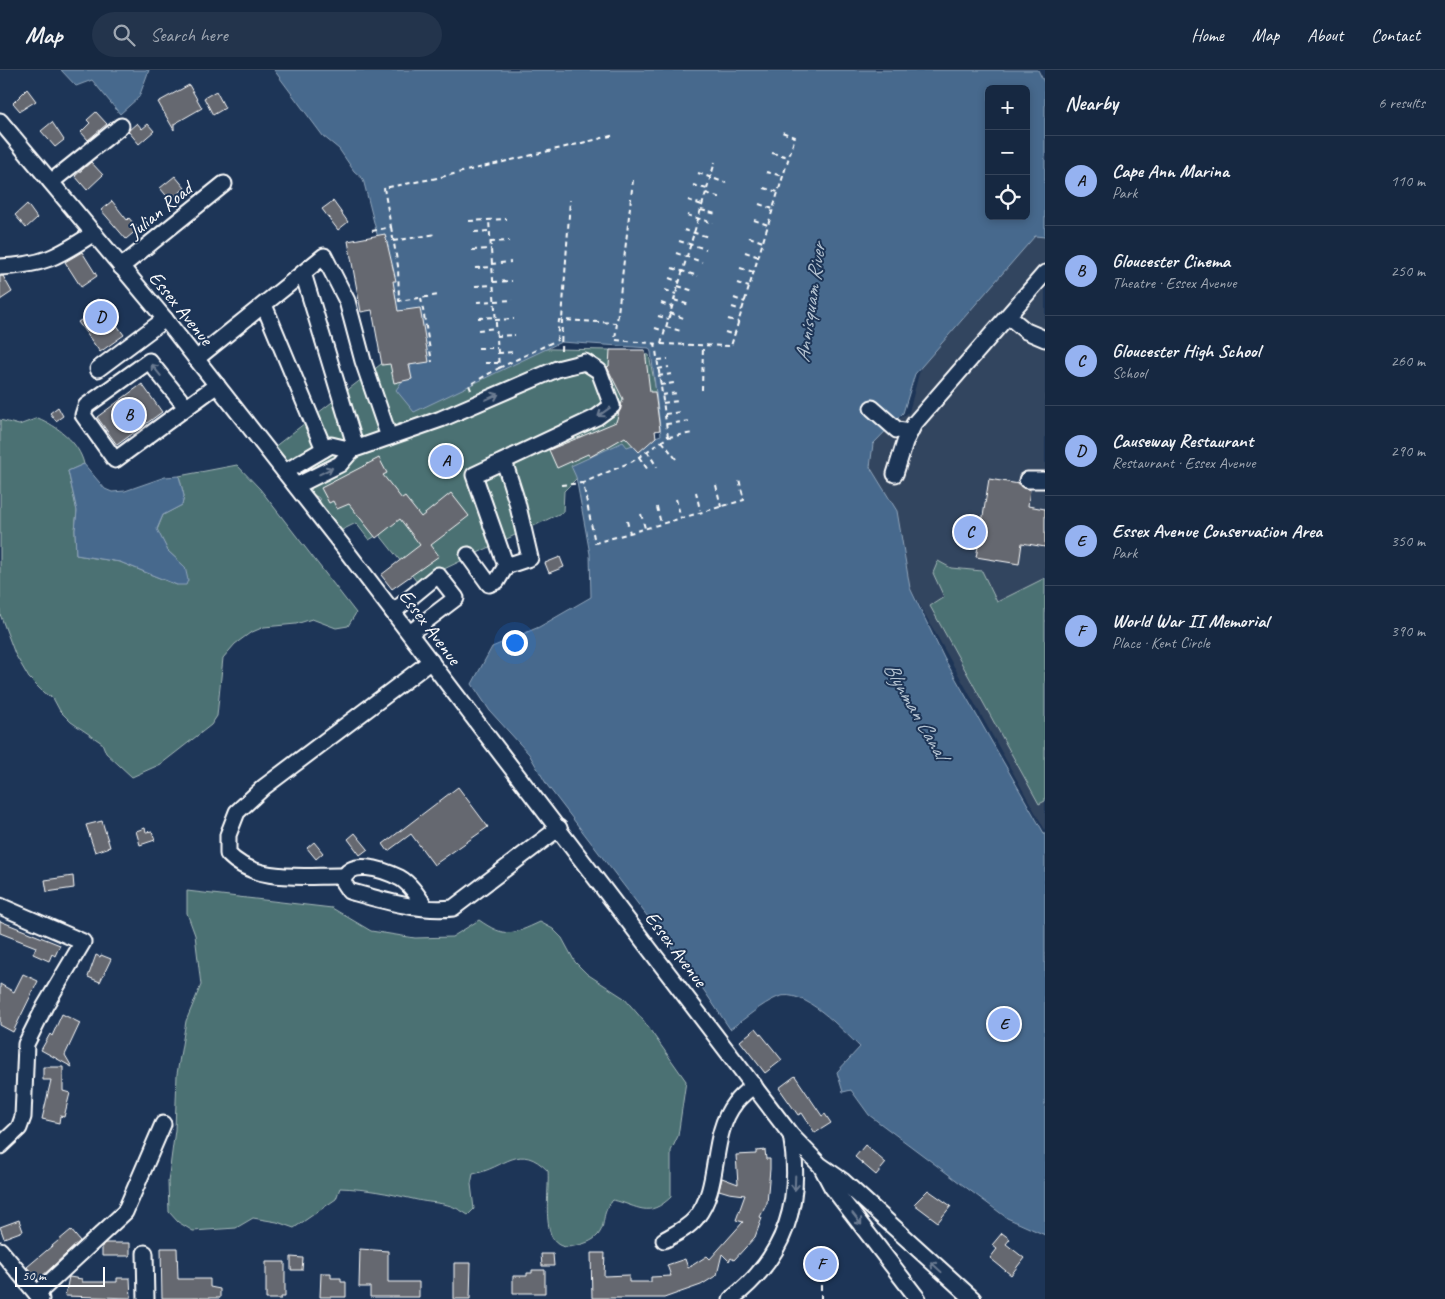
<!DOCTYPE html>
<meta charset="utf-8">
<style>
:root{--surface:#162841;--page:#23344c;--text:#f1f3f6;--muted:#9ea6b1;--line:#35445a;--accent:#95b2f1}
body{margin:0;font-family:Caveat,sans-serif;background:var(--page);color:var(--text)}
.controls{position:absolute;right:15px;top:15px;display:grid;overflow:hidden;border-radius:8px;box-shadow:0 2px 8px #0003}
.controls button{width:45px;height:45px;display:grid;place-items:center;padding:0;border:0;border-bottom:1px solid var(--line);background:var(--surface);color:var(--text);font:25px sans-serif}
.scale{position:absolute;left:15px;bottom:12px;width:90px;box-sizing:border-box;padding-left:5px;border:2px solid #fff;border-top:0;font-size:14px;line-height:18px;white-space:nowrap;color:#fff;-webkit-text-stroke:4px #1d3557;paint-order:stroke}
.you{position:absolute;left:514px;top:572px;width:18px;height:18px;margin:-12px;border:4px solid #fff;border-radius:50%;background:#1a73e8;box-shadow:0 0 0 8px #1a73e833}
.badge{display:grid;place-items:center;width:32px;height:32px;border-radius:50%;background:var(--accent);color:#111;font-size:16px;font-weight:700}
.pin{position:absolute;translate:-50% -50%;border:2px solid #fff;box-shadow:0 1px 5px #0006}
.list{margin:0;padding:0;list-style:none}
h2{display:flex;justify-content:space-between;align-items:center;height:65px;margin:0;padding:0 20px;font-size:21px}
h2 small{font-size:16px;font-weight:400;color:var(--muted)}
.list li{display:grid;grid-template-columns:32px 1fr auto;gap:15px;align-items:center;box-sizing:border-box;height:90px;padding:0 20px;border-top:1px solid var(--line)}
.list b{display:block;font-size:19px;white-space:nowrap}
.list p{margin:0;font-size:16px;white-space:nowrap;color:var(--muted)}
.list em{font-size:16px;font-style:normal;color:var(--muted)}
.icon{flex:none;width:28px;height:28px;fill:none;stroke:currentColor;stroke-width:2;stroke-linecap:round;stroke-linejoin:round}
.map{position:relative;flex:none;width:1045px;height:1229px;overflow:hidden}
header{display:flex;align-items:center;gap:30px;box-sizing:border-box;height:70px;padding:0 25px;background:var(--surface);border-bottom:1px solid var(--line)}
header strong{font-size:24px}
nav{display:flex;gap:28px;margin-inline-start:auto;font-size:18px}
.search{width:350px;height:45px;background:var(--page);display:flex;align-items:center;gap:12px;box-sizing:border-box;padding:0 18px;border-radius:28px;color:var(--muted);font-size:19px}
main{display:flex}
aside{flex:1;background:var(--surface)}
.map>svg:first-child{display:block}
</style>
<header>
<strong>Map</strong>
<div class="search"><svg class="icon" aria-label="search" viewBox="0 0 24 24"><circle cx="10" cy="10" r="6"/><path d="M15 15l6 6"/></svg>Search here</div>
<nav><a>Home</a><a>Map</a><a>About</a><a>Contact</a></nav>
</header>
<main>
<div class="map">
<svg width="1045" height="1229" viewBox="0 0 1045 1229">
<rect width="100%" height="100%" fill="#1d3557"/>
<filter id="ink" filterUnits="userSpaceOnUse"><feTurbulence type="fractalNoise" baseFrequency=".02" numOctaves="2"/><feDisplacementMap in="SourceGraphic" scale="10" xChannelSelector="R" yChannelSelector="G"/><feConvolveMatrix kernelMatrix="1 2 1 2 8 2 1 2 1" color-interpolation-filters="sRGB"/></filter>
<g filter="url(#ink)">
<!-- built -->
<polygon fill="#33445e" points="1045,139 1045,760 907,512 864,399 869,371 909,342 922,292 1026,146"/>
<!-- green -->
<g fill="#4b7173" stroke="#a5b8b9">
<polygon points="403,277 403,306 502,278 609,280 649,285 661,346 645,386 590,395 564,421 563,442 417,512 379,464 369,470 356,453 334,464 325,451 319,428 290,411 269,381"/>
<path d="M38,348C57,356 79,372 84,394L68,401L77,441L75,460L76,485L120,492L177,515L185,497L168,481L157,460L163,445L182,435L184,426L179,406L237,395L260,419L356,543L348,556L336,558L312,549L296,554L264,557L250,563L235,574L223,588L217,646L211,655L161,694L132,707L106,683L102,673L71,652L60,641L53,628L44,623L29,608L15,584L0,544V350L19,355Z"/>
<polygon points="938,491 951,498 982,501 997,532 1045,508 1045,731 1039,734 930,536 944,527 933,503"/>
<path d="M187,821L332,838L371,861L415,868L452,867L479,850C505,868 512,865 540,852L553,859L562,868L575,892L587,904L624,928L643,950L686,1011L678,1066L671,1081V1127C648,1149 639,1136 613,1130C600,1144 607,1154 598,1165C592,1172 583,1174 574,1176C537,1185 550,1123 548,1101C519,1071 506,1098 473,1104L471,1114L474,1139L468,1145C446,1130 437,1135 413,1129C387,1123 367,1119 340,1118L336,1129L294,1158L277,1152L253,1148L236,1158L193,1161L178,1152L169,1142L168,1112L175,1060L177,1004L186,951L201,915L195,865L187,843Z"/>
</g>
<!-- water -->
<g fill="#46698d" stroke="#90a5bb" fill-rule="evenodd">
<polygon points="61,0 149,0 139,27 120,44 92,10 76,16"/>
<path d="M274,0H1038L1045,14V167L1035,166L915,304L903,343L873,374L870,397L897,441L910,518L944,588L1045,765V1165L1007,1148L869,1045L851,1020L843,1022L837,1002L860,977C842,960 804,917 778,927C761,934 745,949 730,959L703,919L547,715L529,684L490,641L472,614L492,577L539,557L591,527L590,484L576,407L571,396L623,372L627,377L661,365L651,282L649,278L561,272L414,342L396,320L411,298L363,109L354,101L339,79L323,66ZM989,19H1026V146H989Z"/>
<polygon points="84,394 105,419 112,422 125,421 165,407 179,406 184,426 182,435 163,445 157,459 168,481 185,497 188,510 186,515 177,515 120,492 76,485 75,460 77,441 68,401"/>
</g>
<!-- building -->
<g fill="#65686f" stroke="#fff">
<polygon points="189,15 202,38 174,54 174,60 158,32"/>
<polygon points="27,19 36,31 20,41 13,33"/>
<polygon points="216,21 225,38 213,45 204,28"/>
<polygon points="96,42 107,54 88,70 81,62 90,53 87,50"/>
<polygon points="52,52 64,70 55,77 41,61"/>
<polygon points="137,53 142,59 148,54 154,61 139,74 128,61"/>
<polygon points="91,92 103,105 87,120 75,106"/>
<polygon points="175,106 185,118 170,130 160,118"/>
<polygon points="112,131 127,150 129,148 138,159 126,169 101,140"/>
<polygon points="333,131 348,152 338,160 322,139"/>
<polygon points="27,134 37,148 26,158 15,145"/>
<polygon points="385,164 396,211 393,211 398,241 420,238 429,292 409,295 412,309 394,313 390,294 382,295 372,240 361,242 348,171"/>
<polygon points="82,182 97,206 81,217 65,192"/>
<polygon points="0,206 3,206 12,222 0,230"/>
<polygon points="98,229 124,265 100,282 78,252 90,244 86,237"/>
<polygon points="610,280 645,280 650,322 655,322 660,360 655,361 656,367 639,382 625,367 590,387 588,384 557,398 549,380 616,352 623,329 607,297 609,296"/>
<polygon points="142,314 162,342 117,375 97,347"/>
<polygon points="58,337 63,346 56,351 50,343"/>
<polygon points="379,388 387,403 383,405 402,429 405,427 421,447 451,423 469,446 431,475 439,486 392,519 381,505 420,475 400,449 376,468 349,434 337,439 333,431 329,433 321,418"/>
<polygon points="989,409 1019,414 1023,418 1030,419 1028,436 1045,439 1045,477 1022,473 1019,494 976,487 979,472 957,470 958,458 981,459"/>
<polygon points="560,487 564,497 549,503 545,493"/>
<polygon points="458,717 488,757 434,795 411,764 388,781 383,774"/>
<polygon points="102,751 110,777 95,782 86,755"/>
<polygon points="145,758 146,762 152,761 155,770 140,775 136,761"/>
<polygon points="355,763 368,779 360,785 348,769"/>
<polygon points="314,772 323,783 316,789 307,778"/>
<polygon points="73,806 74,818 47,822 45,810"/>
<polygon points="0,851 60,875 55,886 52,884 49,891 33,884 36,877 0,863"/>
<polygon points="96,885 100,887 101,885 111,889 100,912 88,907"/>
<polygon points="23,904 38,911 13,962 0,955 0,914 14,922"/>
<polygon points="62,944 80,953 65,985 72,997 41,980 50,964 52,966"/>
<polygon points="756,958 782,990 765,1003 740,971"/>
<polygon points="43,997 63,997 63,1021 70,1023 64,1047 60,1046 59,1053 42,1049 51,1010 43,1010"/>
<polygon points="795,1006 822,1046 825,1044 831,1053 815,1063 802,1043 798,1045 779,1018"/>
<polygon points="865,1075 886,1093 876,1105 855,1087"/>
<polygon points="765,1080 766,1089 770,1089 770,1099 767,1133 760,1147 762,1148 755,1167 734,1190 731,1188 729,1191 722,1184 717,1205 701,1215 664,1228 592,1228 591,1183 605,1183 604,1206 629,1205 629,1212 651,1212 651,1207 671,1206 667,1195 685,1189 688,1198 707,1186 710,1189 743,1152 736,1150 745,1125 729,1123 719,1120 722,1108 738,1114 736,1085 756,1084 756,1081"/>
<polygon points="928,1120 951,1136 938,1152 914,1134"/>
<polygon points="19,1150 23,1161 4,1168 0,1157"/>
<polygon points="71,1160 80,1171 38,1210 27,1197"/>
<polygon points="1002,1163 1010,1169 1006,1174 1024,1188 1011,1205 990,1188 997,1179 992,1175"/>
<polygon points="105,1173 130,1173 130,1186 102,1186 102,1176"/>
<polygon points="161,1178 177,1178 178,1209 210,1209 210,1217 220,1219 220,1228 162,1228"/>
<polygon points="360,1179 388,1181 388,1212 419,1212 419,1227 370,1227 370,1217 359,1217"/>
<polygon points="541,1184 553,1184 554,1196 542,1196"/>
<polygon points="291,1187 303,1188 302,1200 291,1200"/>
<polygon points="266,1192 285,1192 285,1227 281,1227 281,1229 266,1229"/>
<polygon points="454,1193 471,1193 470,1229 454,1229"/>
<polygon points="532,1200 545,1200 545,1223 513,1223 513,1206 527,1206 527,1203 532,1203"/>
<polygon points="321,1203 331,1203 331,1208 341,1208 341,1212 346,1212 346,1227 320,1227"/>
<polygon points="69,1207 82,1209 82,1212 117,1212 117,1208 130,1208 131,1228 65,1226"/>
</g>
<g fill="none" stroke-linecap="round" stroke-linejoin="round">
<defs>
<g id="minor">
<polyline points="0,51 165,249 345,479 791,1065 820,1095 843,1111 973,1229"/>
<polyline points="51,112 121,56"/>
<path d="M0,197C44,195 57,187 94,163"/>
<polyline points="121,197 224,114"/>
<polyline points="303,203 356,378"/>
<polyline points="264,235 324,379"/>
<polyline points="1008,246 1026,261 1045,269"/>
<polyline points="196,289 324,186 347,231 363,291 389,367"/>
<polyline points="98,299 165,249"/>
<path d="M186,337L149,291L86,336L83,345L115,390C149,365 183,340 217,315"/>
<polyline points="872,338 897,360 910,362"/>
<polyline points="285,402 331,375 352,380 441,349 557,299 585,292 599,301 612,336 597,347 474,405 506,496 530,488 517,432 504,391"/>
<polyline points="895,404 905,372 914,354 1045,203"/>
<polyline points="1027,410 1045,410"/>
<polyline points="296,416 340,394 352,380"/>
<polyline points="468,485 489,514 497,511 506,496"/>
<polyline points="393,542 438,505 456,528 410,563"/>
<path d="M344,806C306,805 256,814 228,784V765L237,742L264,717L431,591"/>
<polyline points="0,836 83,872 45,936 26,974 23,1047 19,1058 0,1076"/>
<path d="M426,838C419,828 411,814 400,808C384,800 347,787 343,812L349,821C381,830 419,842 453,838L559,758"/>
<polyline points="822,1098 832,1117 918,1229"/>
<path d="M664,1170C675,1164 688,1158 696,1148C722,1116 709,1066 735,1033C740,1026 748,1020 754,1015"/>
<polyline points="0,1180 41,1229"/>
<polyline points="145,1183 146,1229"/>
<polyline points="37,1224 125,1142 163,1054"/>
<path d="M731,1229C786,1187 803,1131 791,1065"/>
</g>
</defs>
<!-- minor casing -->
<use href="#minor" stroke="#fff" stroke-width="19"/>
<!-- path -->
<g stroke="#fff" stroke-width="2" stroke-dasharray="5 4" stroke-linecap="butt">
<polyline points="772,83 789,87"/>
<polyline points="766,102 783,106"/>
<polyline points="698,103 726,113"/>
<polyline points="633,110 615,270 661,274 715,92"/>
<polyline points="693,115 707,119"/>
<polyline points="764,118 778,122"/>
<polyline points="706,123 721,128"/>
<polyline points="688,130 702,135"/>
<polyline points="759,134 773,139"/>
<polyline points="701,140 716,144"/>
<polyline points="687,145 713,153"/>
<polyline points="754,150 768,155"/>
<polyline points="469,151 507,149"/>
<polyline points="391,157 398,196 399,231 439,225"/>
<polyline points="684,160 709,167"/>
<polyline points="372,161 391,157 384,118 437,108 615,65"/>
<polyline points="474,162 489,161"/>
<polyline points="749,167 763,172"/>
<polyline points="393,171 437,164"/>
<polyline points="679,171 706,179"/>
<polyline points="490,172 509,171"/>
<polyline points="472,180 491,179"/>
<polyline points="745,182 759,187"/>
<polyline points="676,183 702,192"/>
<polyline points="491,194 511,192"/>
<polyline points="475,198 492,197"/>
<polyline points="672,198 698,206"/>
<polyline points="740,198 754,202"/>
<polyline points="669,208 680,212"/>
<polyline points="493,212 512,211"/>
<polyline points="737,213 749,217"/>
<polyline points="475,216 493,215"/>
<polyline points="678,216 694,221"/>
<polyline points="665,220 676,224"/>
<polyline points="421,228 432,292"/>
<polyline points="734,228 745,232"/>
<polyline points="674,230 690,235"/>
<polyline points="477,232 513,230"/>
<polyline points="661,233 672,237"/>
<polyline points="732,237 742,240"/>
<polyline points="670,243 686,249"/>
<polyline points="658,246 669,249"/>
<polyline points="478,248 495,247"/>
<polyline points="728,249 739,252"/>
<polyline points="495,250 514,249"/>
<polyline points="666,257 681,261"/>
<polyline points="655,258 665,261"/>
<polyline points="478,260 496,258"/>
<polyline points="725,262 735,265"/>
<polyline points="496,266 515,265"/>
<polyline points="655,273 668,367 633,391 583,413 595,473 744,430 739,409"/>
<polyline points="661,274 731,276 795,67 779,61"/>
<polyline points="478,278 497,278"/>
<polyline points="561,281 562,250 616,253"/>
<polyline points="498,283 514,282"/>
<polyline points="658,290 668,289"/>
<polyline points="485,293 498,293"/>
<polyline points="499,298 557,270 559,250 562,250 570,130"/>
<polyline points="658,299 669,297"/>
<polyline points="658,306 672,304"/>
<polyline points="660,315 674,313"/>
<polyline points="471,320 469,315 499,298 489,150"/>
<polyline points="702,320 703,275"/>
<polyline points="662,325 677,323"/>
<polyline points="663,333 678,331"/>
<polyline points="665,344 681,342"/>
<polyline points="666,354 691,351"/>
<polyline points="668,367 693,363"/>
<polyline points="662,371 676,389"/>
<polyline points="647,381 657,397"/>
<polyline points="639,387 648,400"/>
<polyline points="561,415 583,413"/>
<polyline points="716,415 721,437"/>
<polyline points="696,422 700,440"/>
<polyline points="676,429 681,448"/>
<polyline points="657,437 661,454"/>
<polyline points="641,444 645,458"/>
<polyline points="627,451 630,463"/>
<circle cx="822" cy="1193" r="10"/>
<polyline points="821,1229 821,1203"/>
</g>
<!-- minor -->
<use href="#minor" stroke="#1d3557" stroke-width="15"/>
</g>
<!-- one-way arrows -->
<defs><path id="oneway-shaft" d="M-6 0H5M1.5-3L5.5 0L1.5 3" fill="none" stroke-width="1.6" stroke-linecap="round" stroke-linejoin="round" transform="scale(1.25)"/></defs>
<g stroke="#6c7c92">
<use href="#oneway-shaft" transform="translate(156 300) rotate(-129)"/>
<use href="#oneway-shaft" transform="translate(492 327) rotate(-24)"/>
<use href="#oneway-shaft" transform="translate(604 342) rotate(144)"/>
<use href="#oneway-shaft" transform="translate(326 401) rotate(-26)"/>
<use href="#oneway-shaft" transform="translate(795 1113) rotate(92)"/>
<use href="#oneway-shaft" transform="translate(857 1149) rotate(52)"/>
<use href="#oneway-shaft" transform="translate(936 1197) rotate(-137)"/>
</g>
</g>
<g text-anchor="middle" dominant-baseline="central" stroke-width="4" stroke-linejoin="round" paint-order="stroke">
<!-- street labels -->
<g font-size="20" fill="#fff" stroke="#1d3557">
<text transform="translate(160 140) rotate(-39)">Julian Road</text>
<text transform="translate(181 238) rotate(51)">Essex Avenue</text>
<text transform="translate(430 557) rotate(53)">Essex Avenue</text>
<text transform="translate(676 879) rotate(53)">Essex Avenue</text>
</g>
<!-- water labels -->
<g font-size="21" font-style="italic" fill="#b5c3d1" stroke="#1d3557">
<text transform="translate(810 233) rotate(-82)">Annisquam River</text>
<text transform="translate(916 640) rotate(60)">Blynman Canal</text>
</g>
</g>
</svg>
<div class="controls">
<button>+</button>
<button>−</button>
<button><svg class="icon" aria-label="locate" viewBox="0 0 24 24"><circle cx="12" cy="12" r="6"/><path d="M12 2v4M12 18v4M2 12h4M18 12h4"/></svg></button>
</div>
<div class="scale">50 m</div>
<div class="you"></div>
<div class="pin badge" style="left:446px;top:391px">A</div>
<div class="pin badge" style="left:129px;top:345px">B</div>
<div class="pin badge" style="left:970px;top:462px">C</div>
<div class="pin badge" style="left:101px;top:247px">D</div>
<div class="pin badge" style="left:1004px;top:954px">E</div>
<div class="pin badge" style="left:821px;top:1194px">F</div>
</div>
<aside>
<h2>Nearby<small>6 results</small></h2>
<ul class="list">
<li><span class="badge">A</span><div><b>Cape Ann Marina</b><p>Park</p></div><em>110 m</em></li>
<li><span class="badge">B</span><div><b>Gloucester Cinema</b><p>Theatre · Essex Avenue</p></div><em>250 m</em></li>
<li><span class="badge">C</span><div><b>Gloucester High School</b><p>School</p></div><em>260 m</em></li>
<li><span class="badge">D</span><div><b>Causeway Restaurant</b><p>Restaurant · Essex Avenue</p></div><em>290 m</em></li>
<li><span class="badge">E</span><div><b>Essex Avenue Conservation Area</b><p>Park</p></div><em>350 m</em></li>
<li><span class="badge">F</span><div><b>World War II Memorial</b><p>Place · Kent Circle</p></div><em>390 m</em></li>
</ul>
</aside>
</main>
